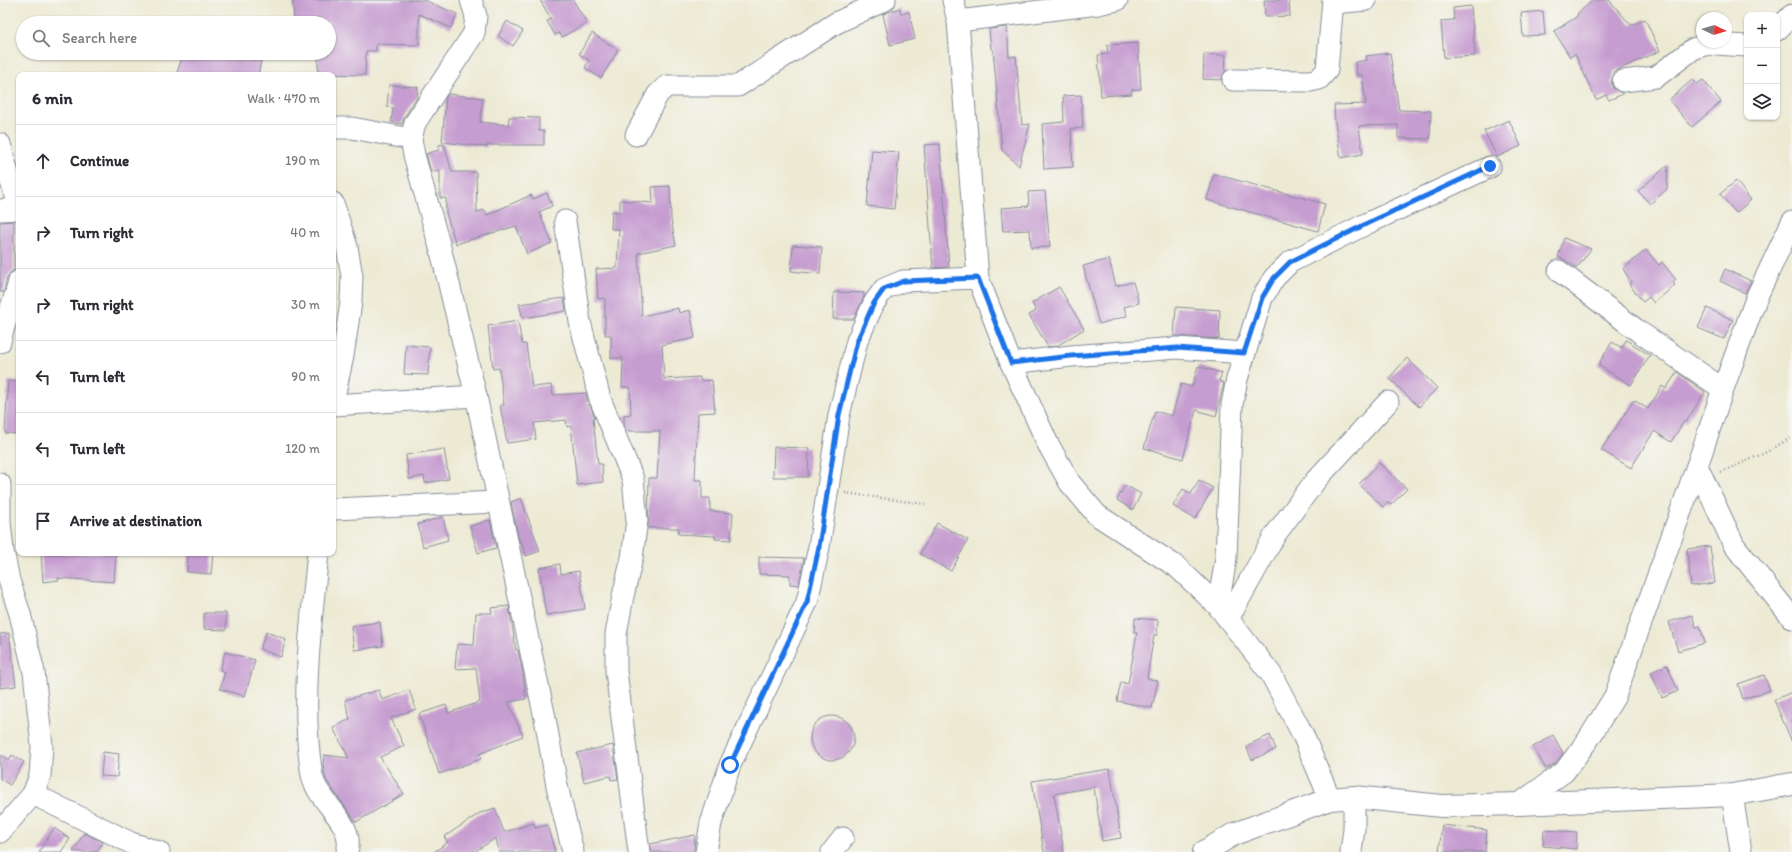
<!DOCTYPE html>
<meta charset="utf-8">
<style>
:root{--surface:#fff;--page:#f2f2f3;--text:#2b2b33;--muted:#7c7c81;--line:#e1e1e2}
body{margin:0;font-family:Itim,sans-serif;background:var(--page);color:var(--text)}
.controls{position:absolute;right:12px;top:12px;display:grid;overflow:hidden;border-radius:8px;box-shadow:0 1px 3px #0004}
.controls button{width:36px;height:36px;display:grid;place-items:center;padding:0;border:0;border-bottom:1px solid var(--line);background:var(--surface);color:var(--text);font:20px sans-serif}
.compass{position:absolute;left:1696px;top:12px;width:36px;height:36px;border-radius:50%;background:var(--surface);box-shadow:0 1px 3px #0004;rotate:94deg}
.stop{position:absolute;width:12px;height:12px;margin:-9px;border:3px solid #1a73e8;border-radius:50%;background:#fff}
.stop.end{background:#1a73e8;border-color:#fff;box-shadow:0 1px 4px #0008}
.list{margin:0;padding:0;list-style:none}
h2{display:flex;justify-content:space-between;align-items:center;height:52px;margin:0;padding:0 16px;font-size:17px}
h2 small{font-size:13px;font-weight:400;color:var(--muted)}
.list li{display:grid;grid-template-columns:26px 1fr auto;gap:12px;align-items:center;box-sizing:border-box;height:72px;padding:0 16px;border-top:1px solid var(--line)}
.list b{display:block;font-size:15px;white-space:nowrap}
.list em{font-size:13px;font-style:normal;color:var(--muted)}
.icon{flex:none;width:22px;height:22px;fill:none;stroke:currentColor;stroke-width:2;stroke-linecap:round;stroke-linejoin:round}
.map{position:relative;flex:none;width:1792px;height:852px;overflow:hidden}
.search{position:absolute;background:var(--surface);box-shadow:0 1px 3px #0004;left:16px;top:16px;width:320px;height:44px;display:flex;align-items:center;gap:10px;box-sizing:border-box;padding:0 14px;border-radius:22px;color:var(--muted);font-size:15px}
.panel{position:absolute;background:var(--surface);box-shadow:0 1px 3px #0004;left:16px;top:72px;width:320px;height:484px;border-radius:8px}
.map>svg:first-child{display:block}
</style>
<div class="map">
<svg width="1792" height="852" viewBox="0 0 1792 852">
<rect width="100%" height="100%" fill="#f6f6f2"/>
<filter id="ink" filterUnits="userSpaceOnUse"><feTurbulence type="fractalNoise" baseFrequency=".025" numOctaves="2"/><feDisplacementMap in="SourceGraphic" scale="8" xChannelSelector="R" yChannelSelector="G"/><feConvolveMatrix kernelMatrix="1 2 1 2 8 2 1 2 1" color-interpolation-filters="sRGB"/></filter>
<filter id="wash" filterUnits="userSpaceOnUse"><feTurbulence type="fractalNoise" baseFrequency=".012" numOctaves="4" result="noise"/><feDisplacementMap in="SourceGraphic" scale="16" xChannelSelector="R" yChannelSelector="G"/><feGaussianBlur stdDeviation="0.9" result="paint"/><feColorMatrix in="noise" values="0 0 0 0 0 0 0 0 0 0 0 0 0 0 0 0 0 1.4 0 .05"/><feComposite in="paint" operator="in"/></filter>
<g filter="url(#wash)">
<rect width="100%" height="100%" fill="#edead4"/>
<g id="blocks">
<!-- building -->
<g fill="#c69dd0">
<polygon points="293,0 424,0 457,14 451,28 419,14 419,45 376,44 376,51 366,51 365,75 318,74 318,53 329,53 329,22 319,22 319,16 314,22 294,22"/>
<polygon points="540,0 573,0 587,23 562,37 559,33 555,35 547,21 551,19"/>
<polygon points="1264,0 1289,0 1290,16 1265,17"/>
<polygon points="1593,0 1609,0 1631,25 1645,19 1660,51 1613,72 1614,74 1611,82 1613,88 1623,94 1609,100 1606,95 1596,100 1575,54 1570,57 1554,31 1578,16 1577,14"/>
<polygon points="1471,6 1475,56 1444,58 1441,21 1454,20 1453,8"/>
<polygon points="900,8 901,14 909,12 915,39 890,45 883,14"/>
<polygon points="1543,11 1545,35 1523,36 1521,13"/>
<polygon points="507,21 523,31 513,46 498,36"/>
<polygon points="1007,27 1009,57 1016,56 1022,125 1030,124 1019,166 1002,150 993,49 991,49 989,29"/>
<polygon points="592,33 618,50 601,78 585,68 589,60 579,54"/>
<polygon points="1138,43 1141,89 1131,90 1132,94 1101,96 1098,55 1108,54 1107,45"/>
<polygon points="184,53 215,53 231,59 232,56 261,61 258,75 176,75"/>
<polygon points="1390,53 1399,110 1431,111 1430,139 1398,138 1398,125 1359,126 1363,154 1341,158 1335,122 1334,105 1366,104 1362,75 1357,75 1355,62 1367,60 1366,56"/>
<polygon points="1204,54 1226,55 1225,72 1221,80 1203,79"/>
<polygon points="1693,79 1697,84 1703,80 1721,102 1692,127 1669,100"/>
<polygon points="389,85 418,87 417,97 405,116 402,124 391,122 393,108 387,107"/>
<polygon points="448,94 483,98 480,122 508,125 509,117 539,118 539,131 544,131 544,145 487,145 487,147 442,142 446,97"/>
<polygon points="1081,95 1083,128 1071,129 1073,167 1044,169 1042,124 1064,122 1063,96"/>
<polygon points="1509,120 1521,146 1497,157 1484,131"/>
<polygon points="444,144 452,172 476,172 477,212 485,210 487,215 531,195 533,199 547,193 552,206 539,212 552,243 527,254 516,226 456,244 446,213 446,198 440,198 440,170 431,172 426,154 439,150 439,145"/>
<polygon points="940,144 949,267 933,268 924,145"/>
<polygon points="872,150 899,152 894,209 867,206"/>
<polygon points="1668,165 1667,189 1650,204 1638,191"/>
<polygon points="1214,174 1325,204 1318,231 1207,200"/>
<polygon points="1736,181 1751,200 1736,213 1720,194"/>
<polygon points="670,186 671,220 676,245 638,253 642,316 678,308 679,313 690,310 695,338 662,345 664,379 700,377 700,381 712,380 715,412 698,413 695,480 702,480 702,498 710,498 710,511 733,513 731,540 715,539 715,536 678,534 679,528 648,528 649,478 657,478 660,431 626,431 624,426 624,415 631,414 630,387 622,387 623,358 611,358 611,335 605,335 605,298 598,299 596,269 617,268 619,229 611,229 612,211 620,212 620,200 653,203 652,187"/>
<polygon points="1045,191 1050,247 1031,248 1030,230 1003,231 1001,208 1029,206 1028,192"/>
<polygon points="14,221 14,270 10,273 7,278 4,292 0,292 0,222"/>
<polygon points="1564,238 1591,249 1577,268 1565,260 1558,257"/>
<polygon points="793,245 822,247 820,274 791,271"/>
<polygon points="1646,250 1659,265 1662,262 1676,280 1673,283 1675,285 1654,303 1649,297 1643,302 1629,284 1631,282 1623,269"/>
<polygon points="1109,259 1116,286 1133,282 1139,303 1124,307 1127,316 1099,324 1083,266"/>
<polygon points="1725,269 1751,281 1745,293 1720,281"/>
<polygon points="1059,287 1084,329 1057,346 1048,347 1029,315 1036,311 1032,303"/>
<polygon points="834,292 864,293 864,297 854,319 833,319"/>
<polygon points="564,298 566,311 523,318 519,304"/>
<polygon points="1176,307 1220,310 1219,339 1174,336"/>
<polygon points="1707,308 1733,320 1724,339 1698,328"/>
<polygon points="518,321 522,344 526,344 532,387 551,385 553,395 586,393 588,405 590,405 595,418 593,418 598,464 602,464 603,482 577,485 571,426 567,427 566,420 534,423 536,439 507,443 500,405 504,405 499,368 493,369 488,326"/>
<polygon points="1626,340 1650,355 1631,385 1598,365 1612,342 1622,348"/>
<polygon points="406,345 430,347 428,375 404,374"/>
<polygon points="1407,358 1437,388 1419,407 1389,378"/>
<polygon points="1198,366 1222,373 1219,381 1224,383 1216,416 1196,410 1183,459 1144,448 1155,411 1172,416 1181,384 1192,387"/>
<polygon points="1677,372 1705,392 1686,422 1684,421 1671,442 1654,431 1631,468 1601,450 1634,400 1648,409 1662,386 1666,389"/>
<polygon points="8,381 19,382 19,434 5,433"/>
<polygon points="774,447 809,448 808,477 773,477"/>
<polygon points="444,449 449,479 425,483 424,476 409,479 406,455"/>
<polygon points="1379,463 1407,489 1391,505 1387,502 1383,507 1359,484"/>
<polygon points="1199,480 1213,488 1195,519 1173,506 1183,489 1191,494"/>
<polygon points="1125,485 1141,494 1133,510 1117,500"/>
<polygon points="521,498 540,551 526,556 521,541 519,541 511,502"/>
<polygon points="443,517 448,540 423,547 418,524"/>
<polygon points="490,520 496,548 478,553 470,526"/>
<polygon points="937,523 968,540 951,571 920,554"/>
<polygon points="1710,546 1715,583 1691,586 1687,549"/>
<polygon points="41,553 116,553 114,582 58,578 59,580 43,582"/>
<polygon points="188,553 213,553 211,574 187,572"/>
<polygon points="759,557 804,558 799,585 790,584 790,575 759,574"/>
<polygon points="560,564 561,574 579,571 585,609 546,615 539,568"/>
<polygon points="509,606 516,650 518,650 523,673 526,699 508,702 523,736 479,754 481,759 439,774 419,714 446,705 448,713 480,702 476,668 455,669 457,644 474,645 476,613 492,613 491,608"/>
<polygon points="204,613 226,613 226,630 204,629"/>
<polygon points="1692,615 1696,627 1700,626 1705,643 1678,651 1669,622"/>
<polygon points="1135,618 1158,620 1157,635 1154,635 1147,678 1158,681 1152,708 1117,701 1121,682 1128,684 1137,633 1134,633"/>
<polygon points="380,622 383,646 354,650 351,626"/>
<polygon points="266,632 286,639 281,657 260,649"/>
<polygon points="9,633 16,686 0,688 0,634"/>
<polygon points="225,652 255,660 245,696 220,689 225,672 220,670"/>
<polygon points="1667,665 1678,691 1662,698 1651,672"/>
<polygon points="1764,675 1770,690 1743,699 1738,684"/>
<polygon points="379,690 382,700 409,690 416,709 391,718 404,746 380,757 404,794 356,822 326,780 323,766 324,755 349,758 333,728 350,719 345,700"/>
<polygon points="1792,692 1792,742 1774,700"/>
<circle cx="832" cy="738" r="22"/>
<polygon points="1270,735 1276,749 1252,760 1246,746"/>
<polygon points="1553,735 1563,753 1556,763 1546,769 1533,747"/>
<polygon points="613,745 618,779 611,780 610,776 584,782 577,753"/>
<polygon points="103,752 119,754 117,777 101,776"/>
<polygon points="0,755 9,760 12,755 24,762 10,785 0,779"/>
<polygon points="1110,769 1121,838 1102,841 1094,787 1054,794 1064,852 1044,852 1032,781"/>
<polygon points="495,808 504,832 534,823 535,828 547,825 555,852 499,852 496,838 474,852 434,852 448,842 444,837 480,813"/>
<polygon points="1442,825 1487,830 1485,852 1439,852"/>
<polygon points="54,828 70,839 61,852 39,852"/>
<polygon points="1544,830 1577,832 1576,849 1543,846"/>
<polygon points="84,833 103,842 97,852 73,852"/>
<polygon points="695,835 694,852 651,852 650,844"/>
</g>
</g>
</g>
<g filter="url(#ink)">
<use href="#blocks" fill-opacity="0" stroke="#848c99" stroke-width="1"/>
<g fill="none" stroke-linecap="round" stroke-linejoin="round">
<defs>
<g id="minor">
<polyline points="471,0 476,16 474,33 415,123 411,139 414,155 441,251 476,396 545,718 557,786 573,852"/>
<polyline points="953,0 958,21 978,278 1011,363 1048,444 1070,483 1097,515 1177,567 1218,606 1271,674 1303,735 1330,799"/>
<polyline points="1333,3 1366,0"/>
<polyline points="958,21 1098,4 1117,0"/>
<polyline points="1777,30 1792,15"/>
<polyline points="1233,80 1310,81 1319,79 1327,70 1333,0"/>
<polyline points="1623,81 1656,77 1693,49 1704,45 1715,44 1747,46"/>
<polyline points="333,128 352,128 411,139"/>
<polyline points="636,135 658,94 667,86 738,86 836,23 885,0"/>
<polyline points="0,144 9,177 19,203"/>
<polyline points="333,203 347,247 352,276 351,302 343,356 333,402"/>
<polyline points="0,210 19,209"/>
<polyline points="565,221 580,322 600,399 633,479 637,520 632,558 623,596 616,634 616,671 639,852"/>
<polyline points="1559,271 1638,331 1723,389"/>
<path d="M0,342C4,319 15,303 19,281"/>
<polyline points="1011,363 1071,356 1177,348 1244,353"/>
<polyline points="333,405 476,396"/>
<polyline points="1697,466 1734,545 1792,618"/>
<polyline points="0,484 0,522 3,551 9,580 20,614 34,672 42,746 40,776 33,794 0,832"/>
<polyline points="333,509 498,502"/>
<path d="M318,553C311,624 300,705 312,775C317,803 356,822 347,852"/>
<polyline points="1218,606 1226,558 1232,405 1237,379 1262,298 1274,278 1290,262 1368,223 1490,167"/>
<polyline points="1228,619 1275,535 1316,480 1388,402"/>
<polyline points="33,794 131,843 159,852"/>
<polyline points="1732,795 1741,852"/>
<polyline points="1519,804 1564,772 1588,740 1615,696 1697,466 1723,389 1757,296 1792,222"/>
<polyline points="706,852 711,823 730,765 807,602 819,547 839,415 857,341 874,303 884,289 903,281 978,278"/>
<polyline points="832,852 843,838"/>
<polyline points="1351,852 1354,829 1354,797"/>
</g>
<polyline id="tertiary" points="1204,852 1234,834 1330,799 1354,797 1442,806 1519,804 1732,795 1792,784"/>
</defs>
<!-- minor casing -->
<use href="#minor" stroke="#848c99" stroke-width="23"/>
<!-- tertiary casing -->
<use href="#tertiary" stroke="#848c99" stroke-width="24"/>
<!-- path -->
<g stroke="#848c99" stroke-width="2.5" stroke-dasharray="1 3" stroke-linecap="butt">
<polyline points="1721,472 1767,452 1792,437"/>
<polyline points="845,493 925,504"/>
</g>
<!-- minor -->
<use href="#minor" stroke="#fff" stroke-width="21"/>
<!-- tertiary -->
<use href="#tertiary" stroke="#fff" stroke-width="22"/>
</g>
</g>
<g fill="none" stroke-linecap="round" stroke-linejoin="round" filter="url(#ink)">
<!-- route -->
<polyline stroke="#1a73e8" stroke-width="5" points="730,765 807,602 819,547 839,415 857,341 874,303 884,289 904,281 978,278 1011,363 1071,356 1177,348 1244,353 1262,298 1274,278 1290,262 1368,223 1490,166"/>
</g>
</svg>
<div class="controls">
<button>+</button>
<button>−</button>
<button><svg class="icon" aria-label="layers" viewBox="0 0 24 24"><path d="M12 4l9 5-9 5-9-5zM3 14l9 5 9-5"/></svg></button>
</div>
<svg class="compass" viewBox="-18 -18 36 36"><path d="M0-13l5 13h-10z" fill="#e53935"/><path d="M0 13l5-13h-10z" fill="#7c7c81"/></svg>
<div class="stop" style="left:730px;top:765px"></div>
<div class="stop end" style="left:1490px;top:166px"></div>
<div class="search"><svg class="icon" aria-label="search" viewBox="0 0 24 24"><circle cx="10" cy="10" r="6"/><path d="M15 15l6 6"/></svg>Search here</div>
<section class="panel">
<h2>6 min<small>Walk · 470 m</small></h2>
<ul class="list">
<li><svg class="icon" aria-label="ahead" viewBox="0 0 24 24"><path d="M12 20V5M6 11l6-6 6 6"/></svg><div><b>Continue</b></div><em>190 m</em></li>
<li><svg class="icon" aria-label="right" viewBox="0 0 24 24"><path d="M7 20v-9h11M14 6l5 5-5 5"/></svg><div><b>Turn right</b></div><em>40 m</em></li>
<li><svg class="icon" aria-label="right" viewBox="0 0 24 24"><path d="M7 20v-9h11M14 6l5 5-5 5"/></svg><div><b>Turn right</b></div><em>30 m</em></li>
<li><svg class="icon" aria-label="left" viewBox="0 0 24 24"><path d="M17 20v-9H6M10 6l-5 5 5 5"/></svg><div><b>Turn left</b></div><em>90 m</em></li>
<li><svg class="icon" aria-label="left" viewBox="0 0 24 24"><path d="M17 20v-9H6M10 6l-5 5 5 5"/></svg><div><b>Turn left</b></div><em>120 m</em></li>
<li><svg class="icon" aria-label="arrive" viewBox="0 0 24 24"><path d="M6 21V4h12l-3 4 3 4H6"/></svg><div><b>Arrive at destination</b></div></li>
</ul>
</section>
</div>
